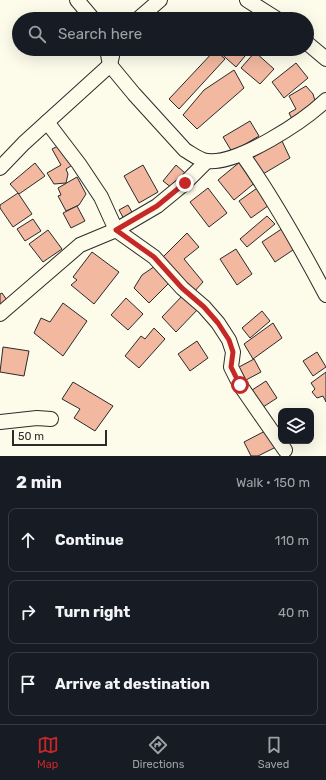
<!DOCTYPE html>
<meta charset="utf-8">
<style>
:root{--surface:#171b24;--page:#242831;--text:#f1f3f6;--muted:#9ea1a6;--line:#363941;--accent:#c62828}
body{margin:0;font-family:Rubik,sans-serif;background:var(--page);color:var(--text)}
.controls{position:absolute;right:12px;bottom:12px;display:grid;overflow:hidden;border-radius:8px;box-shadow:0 4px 16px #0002}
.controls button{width:36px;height:36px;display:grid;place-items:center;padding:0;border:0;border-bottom:1px solid var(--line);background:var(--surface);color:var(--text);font:20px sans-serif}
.scale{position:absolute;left:12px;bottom:10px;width:95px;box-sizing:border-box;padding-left:4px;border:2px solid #2b2b2b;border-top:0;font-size:11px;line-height:14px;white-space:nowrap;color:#2b2b2b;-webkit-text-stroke:3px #fdfbea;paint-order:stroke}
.stop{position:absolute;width:12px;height:12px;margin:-9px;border:3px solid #c62828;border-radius:50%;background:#fff}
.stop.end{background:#c62828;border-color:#fff;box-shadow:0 1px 4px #0008}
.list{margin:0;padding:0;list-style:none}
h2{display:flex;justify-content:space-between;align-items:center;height:52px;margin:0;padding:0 16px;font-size:17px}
h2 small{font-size:13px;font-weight:400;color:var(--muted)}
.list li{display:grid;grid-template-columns:26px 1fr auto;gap:12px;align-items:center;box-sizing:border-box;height:64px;margin:0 8px 8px;padding:0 8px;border:1px solid var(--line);border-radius:8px}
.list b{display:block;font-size:15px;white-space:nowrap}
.list em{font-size:13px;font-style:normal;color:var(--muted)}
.icon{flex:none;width:22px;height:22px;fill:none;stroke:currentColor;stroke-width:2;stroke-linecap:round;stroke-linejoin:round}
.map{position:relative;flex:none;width:326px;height:456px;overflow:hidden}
.search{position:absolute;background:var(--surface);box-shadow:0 4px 16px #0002;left:12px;right:12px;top:12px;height:44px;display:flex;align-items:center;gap:10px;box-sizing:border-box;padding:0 14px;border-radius:22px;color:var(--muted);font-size:15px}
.sheet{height:268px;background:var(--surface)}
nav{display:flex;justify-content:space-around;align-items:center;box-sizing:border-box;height:56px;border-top:1px solid var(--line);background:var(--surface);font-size:11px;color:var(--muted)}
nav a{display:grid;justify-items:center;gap:2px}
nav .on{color:var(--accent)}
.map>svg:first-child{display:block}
</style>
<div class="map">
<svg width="326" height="456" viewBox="0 0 326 456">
<rect width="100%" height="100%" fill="#fdfbea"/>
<!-- building -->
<g fill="#f2b8a0" stroke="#2b2b2b">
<polygon points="219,49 237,49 245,56 236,67 217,50"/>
<polygon points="255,49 266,49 262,54"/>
<polygon points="215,50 225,59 179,109 169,99"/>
<polygon points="255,52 274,69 260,84 241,68"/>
<polygon points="296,63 308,78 284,98 272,82"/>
<polygon points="234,70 244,88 197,129 183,115 204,90"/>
<polygon points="306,86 313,94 316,104 292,119 289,113 296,109 289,96"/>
<polygon points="250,121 259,136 232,152 223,137"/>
<polygon points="282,141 290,158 263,174 250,159"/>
<polygon points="62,144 74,164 66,169 68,174 66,183 54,184 47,173 61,165 52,149"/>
<polygon points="241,161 257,181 234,200 218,180"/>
<polygon points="35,163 45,176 19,194 10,184"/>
<polygon points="143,165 158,192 139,203 124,176"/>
<polygon points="176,165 185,173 172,188 163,181"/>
<polygon points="77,177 86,194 79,205 66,211 58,196 61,195 58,188"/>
<polygon points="260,186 272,203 251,218 239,201"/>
<polygon points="208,188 227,213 209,227 190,202"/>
<polygon points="18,193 32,214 13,227 0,208 0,205"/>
<polygon points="128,205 133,214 124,219 119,210"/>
<polygon points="77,206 85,221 71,228 63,213"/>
<polygon points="267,216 275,224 247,247 240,239"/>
<polygon points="33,219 41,231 25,241 17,229"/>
<polygon points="283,228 296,248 275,262 262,242"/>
<polygon points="48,230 62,249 43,262 29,244"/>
<polygon points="187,233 199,247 184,259 203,282 193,293 160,260"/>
<polygon points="236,249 252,274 237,285 220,259"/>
<polygon points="92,252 119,272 94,304 71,285 77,280 73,277"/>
<polygon points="158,264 173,279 149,303 134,288 142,275"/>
<polygon points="2,293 9,303 0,309 0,294"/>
<polygon points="184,294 199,308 176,332 162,317"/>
<polygon points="126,298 143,314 128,330 111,315"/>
<polygon points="63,303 87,321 63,356 34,333 41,318 50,322"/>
<polygon points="262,311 270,321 250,338 242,328"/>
<polygon points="273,323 282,338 253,359 244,344"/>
<polygon points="154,328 165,339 139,368 125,356 141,336 145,339"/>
<polygon points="197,341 208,358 190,371 178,354"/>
<polygon points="3,347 29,351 24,376 0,372"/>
<polygon points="317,352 326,367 313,376 303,361"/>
<polygon points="254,359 261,372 246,380 239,367"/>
<polygon points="326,372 326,402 323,396 317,398 312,392 315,389 311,383"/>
<polygon points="266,381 277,398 260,409 249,392"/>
<polygon points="73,382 113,406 95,431 74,418 80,409 62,399"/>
<polygon points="267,430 276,447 258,456 251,456 244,442"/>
</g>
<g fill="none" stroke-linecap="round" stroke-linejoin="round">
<defs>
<g id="minor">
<polyline points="77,0 93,19"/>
<polyline points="247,0 277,19"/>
<polyline points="138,19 160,0"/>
<polyline points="307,43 326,59"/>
<path d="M107,49L110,65L134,94L185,150C192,154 199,160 207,161C238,165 304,121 326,100"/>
<polyline points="47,122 79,164 101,197 116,230 154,257 182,288 204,307 218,323 229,340 233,352 231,367 240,385 285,450"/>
<path d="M242,154C274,199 300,246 326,295"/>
<polyline points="0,168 24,143 110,65 112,56"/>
<polyline points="0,314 80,245 116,230 157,206 185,183 207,161"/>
<polyline points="0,422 37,418 51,419"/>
</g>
</defs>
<!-- minor casing -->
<use href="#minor" stroke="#2b2b2b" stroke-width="16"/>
<!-- minor -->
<use href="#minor" stroke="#fdfbea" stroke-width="14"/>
</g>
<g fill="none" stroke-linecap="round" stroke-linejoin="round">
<!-- route -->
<polyline stroke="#c62828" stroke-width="5" points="185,183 157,206 116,230 154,257 182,288 204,307 218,323 229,340 233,352 231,367 240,385"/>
</g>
</svg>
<div class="controls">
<button><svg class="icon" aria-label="layers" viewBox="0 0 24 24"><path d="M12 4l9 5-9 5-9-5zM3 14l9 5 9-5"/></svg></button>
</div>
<div class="scale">50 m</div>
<div class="stop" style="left:240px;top:385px"></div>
<div class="stop end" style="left:185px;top:183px"></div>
<div class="search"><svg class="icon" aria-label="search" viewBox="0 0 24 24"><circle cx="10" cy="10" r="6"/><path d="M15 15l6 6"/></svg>Search here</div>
</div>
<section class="sheet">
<h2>2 min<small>Walk · 150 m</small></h2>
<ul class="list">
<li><svg class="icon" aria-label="ahead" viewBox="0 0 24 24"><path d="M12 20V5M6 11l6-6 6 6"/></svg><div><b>Continue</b></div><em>110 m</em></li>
<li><svg class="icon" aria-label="right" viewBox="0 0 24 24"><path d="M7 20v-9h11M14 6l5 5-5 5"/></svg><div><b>Turn right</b></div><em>40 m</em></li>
<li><svg class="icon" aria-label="arrive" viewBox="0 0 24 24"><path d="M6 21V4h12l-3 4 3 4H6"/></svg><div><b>Arrive at destination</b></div></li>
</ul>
</section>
<nav>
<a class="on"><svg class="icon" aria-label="map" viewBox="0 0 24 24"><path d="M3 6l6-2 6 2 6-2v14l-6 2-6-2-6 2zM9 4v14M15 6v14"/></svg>Map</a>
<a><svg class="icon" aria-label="directions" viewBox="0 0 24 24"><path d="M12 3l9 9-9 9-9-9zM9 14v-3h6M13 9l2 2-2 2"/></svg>Directions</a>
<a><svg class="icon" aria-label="saved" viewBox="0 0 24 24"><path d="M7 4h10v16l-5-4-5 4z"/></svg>Saved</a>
</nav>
